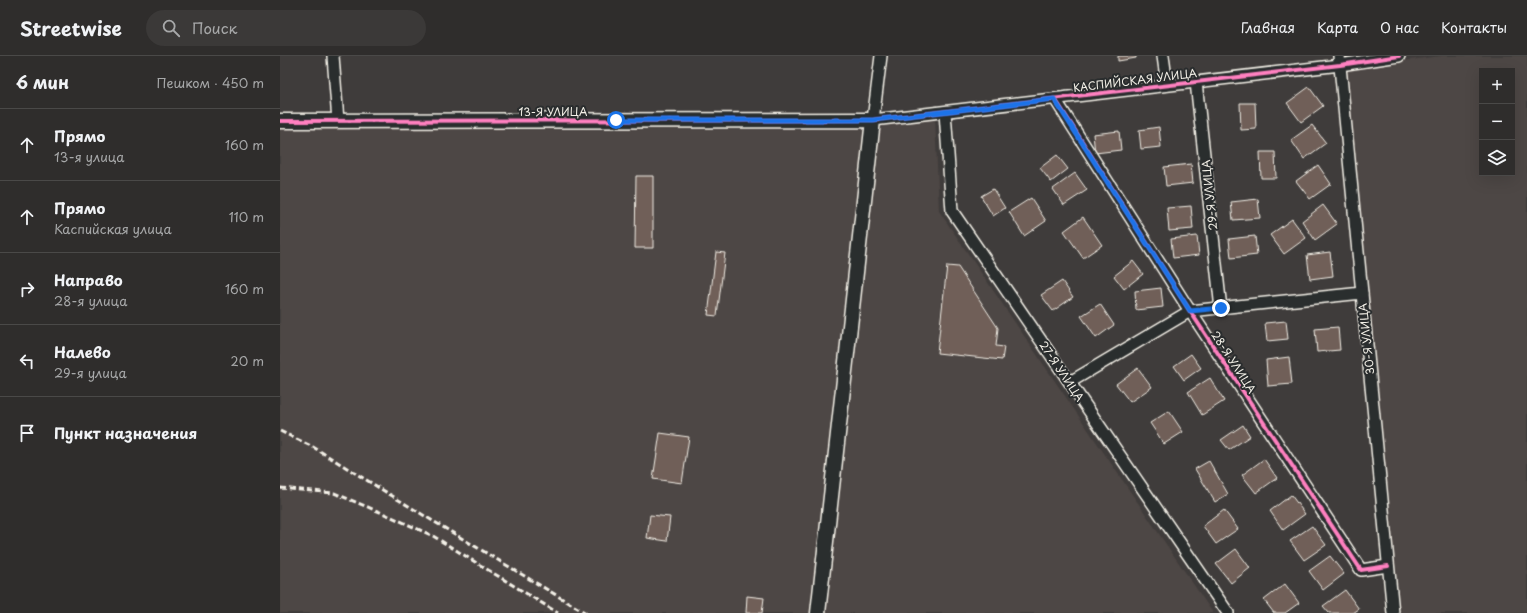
<!DOCTYPE html>
<html lang="ru">
<meta charset="utf-8">
<style>
:root{--surface:#2f2d2c;--page:#3b3938;--text:#f1f3f6;--muted:#a7a8a9;--line:#4a4948}
body{margin:0;font-family:"Playpen Sans",sans-serif;background:var(--page);color:var(--text)}
.controls{position:absolute;right:12px;top:12px;display:grid;overflow:hidden;border-radius:0px;box-shadow:0 4px 16px #0002}
.controls button{width:36px;height:36px;display:grid;place-items:center;padding:0;border:0;border-bottom:1px solid var(--line);background:var(--surface);color:var(--text);font:20px sans-serif}
.stop{position:absolute;width:12px;height:12px;margin:-9px;border:3px solid #1a73e8;border-radius:50%;background:#fff}
.stop.end{background:#1a73e8;border-color:#fff;box-shadow:0 1px 4px #0008}
.list{margin:0;padding:0;list-style:none}
h2{display:flex;justify-content:space-between;align-items:center;height:52px;margin:0;padding:0 16px;font-size:17px}
h2 small{font-size:13px;font-weight:400;color:var(--muted)}
.list li{display:grid;grid-template-columns:26px 1fr auto;gap:12px;align-items:center;box-sizing:border-box;height:72px;padding:0 16px;border-top:1px solid var(--line)}
.list b{display:block;font-size:15px;white-space:nowrap}
.list p{margin:0;font-size:13px;white-space:nowrap;color:var(--muted)}
.list em{font-size:13px;font-style:normal;color:var(--muted)}
.icon{flex:none;width:22px;height:22px;fill:none;stroke:currentColor;stroke-width:2;stroke-linecap:round;stroke-linejoin:round}
.map{position:relative;flex:none;width:1247px;height:557px;overflow:hidden}
header{display:flex;align-items:center;gap:24px;box-sizing:border-box;height:56px;padding:0 20px;background:var(--surface);border-bottom:1px solid var(--line)}
header strong{font-size:19px}
nav{display:flex;gap:22px;margin-inline-start:auto;font-size:14px}
.search{width:280px;height:36px;background:var(--page);display:flex;align-items:center;gap:10px;box-sizing:border-box;padding:0 14px;border-radius:22px;color:var(--muted);font-size:15px}
main{display:flex}
aside{flex:1;background:var(--surface)}
.map>svg:first-child{display:block}
</style>
<header>
<strong>Streetwise</strong>
<div class="search"><svg class="icon" aria-label="search" viewBox="0 0 24 24"><circle cx="10" cy="10" r="6"/><path d="M15 15l6 6"/></svg>Поиск</div>
<nav><a>Главная</a><a>Карта</a><a>О нас</a><a>Контакты</a></nav>
</header>
<main>
<aside>
<h2>6 мин<small>Пешком · 450 m</small></h2>
<ul class="list">
<li><svg class="icon" aria-label="ahead" viewBox="0 0 24 24"><path d="M12 20V5M6 11l6-6 6 6"/></svg><div><b>Прямо</b><p>13-я улица</p></div><em>160 m</em></li>
<li><svg class="icon" aria-label="ahead" viewBox="0 0 24 24"><path d="M12 20V5M6 11l6-6 6 6"/></svg><div><b>Прямо</b><p>Каспийская улица</p></div><em>110 m</em></li>
<li><svg class="icon" aria-label="right" viewBox="0 0 24 24"><path d="M7 20v-9h11M14 6l5 5-5 5"/></svg><div><b>Направо</b><p>28-я улица</p></div><em>160 m</em></li>
<li><svg class="icon" aria-label="left" viewBox="0 0 24 24"><path d="M17 20v-9H6M10 6l-5 5 5 5"/></svg><div><b>Налево</b><p>29-я улица</p></div><em>20 m</em></li>
<li><svg class="icon" aria-label="arrive" viewBox="0 0 24 24"><path d="M6 21V4h12l-3 4 3 4H6"/></svg><div><b>Пункт назначения</b></div></li>
</ul>
</aside>
<div class="map">
<svg width="1247" height="557" viewBox="0 0 1247 557">
<rect width="100%" height="100%" fill="#3f3c3b"/>
<filter id="ink" filterUnits="userSpaceOnUse"><feTurbulence type="fractalNoise" baseFrequency=".025" numOctaves="2"/><feDisplacementMap in="SourceGraphic" scale="8" xChannelSelector="R" yChannelSelector="G"/><feConvolveMatrix kernelMatrix="1 2 1 2 8 2 1 2 1" color-interpolation-filters="sRGB"/></filter>
<g filter="url(#ink)">
<!-- built -->
<g fill="#4e4644" fill-rule="evenodd">
<path d="M1162,0H1247V557H1120L1065,12ZM1202,15H1232V117H1202Z"/>
<polygon points="655,63 659,155 933,557 0,557 0,67"/>
</g>
<!-- building -->
<g fill="#705e58" stroke="#f4f1e8">
<polygon points="838,0 856,0 856,2 838,5"/>
<polygon points="1029,31 1043,50 1021,66 1007,47"/>
<polygon points="960,47 975,47 976,73 961,74"/>
<polygon points="1032,69 1046,87 1024,103 1011,84"/>
<polygon points="879,71 881,91 861,93 859,74"/>
<polygon points="839,75 841,94 815,97 813,78"/>
<polygon points="980,96 995,96 996,122 981,122"/>
<polygon points="777,99 788,113 771,126 760,112"/>
<polygon points="911,108 913,127 886,130 884,111"/>
<polygon points="1038,109 1051,128 1030,143 1016,125"/>
<polygon points="795,117 807,134 784,149 773,133"/>
<polygon points="356,120 373,120 373,192 355,192"/>
<polygon points="713,133 725,152 713,160 701,140"/>
<polygon points="751,142 766,165 744,180 729,156"/>
<polygon points="978,143 980,162 953,164 951,146"/>
<polygon points="1043,149 1057,168 1035,184 1022,165"/>
<polygon points="911,150 913,173 889,175 887,152"/>
<polygon points="803,161 822,189 803,202 784,175"/>
<polygon points="1012,163 1026,182 1004,198 990,179"/>
<polygon points="917,180 919,199 893,202 891,183"/>
<polygon points="975,180 977,199 951,202 949,183"/>
<polygon points="436,196 445,197 437,260 428,259"/>
<polygon points="1050,196 1053,220 1030,223 1027,199"/>
<polygon points="853,205 863,218 844,233 834,220"/>
<polygon points="667,210 678,211 718,272 716,290 724,291 722,304 657,297"/>
<polygon points="782,225 793,241 773,255 761,239"/>
<polygon points="881,232 883,251 856,254 855,235"/>
<polygon points="820,248 834,269 816,282 801,260"/>
<polygon points="1006,265 1008,283 987,285 985,267"/>
<polygon points="1058,271 1060,294 1037,296 1035,273"/>
<polygon points="911,298 921,312 904,324 894,310"/>
<polygon points="1009,301 1012,328 988,330 986,304"/>
<polygon points="858,312 872,331 850,346 836,328"/>
<polygon points="930,322 944,345 922,359 908,336"/>
<polygon points="889,355 903,376 884,388 870,367"/>
<polygon points="963,369 970,380 949,394 941,384"/>
<polygon points="380,377 409,381 402,427 373,423"/>
<polygon points="984,403 997,422 976,437 962,419"/>
<polygon points="929,405 948,438 935,446 915,413"/>
<polygon points="1011,439 1025,458 1003,474 990,455"/>
<polygon points="944,454 958,473 936,488 923,470"/>
<polygon points="370,459 390,461 387,485 367,482"/>
<polygon points="1032,470 1046,489 1024,504 1010,485"/>
<polygon points="956,493 970,512 951,527 936,508"/>
<polygon points="1050,500 1064,518 1043,534 1029,515"/>
<polygon points="1005,528 1019,547 1005,557 994,557 984,544"/>
<polygon points="1065,534 1079,553 1073,557 1049,557 1043,550"/>
<polygon points="467,540 484,542 482,557 466,557"/>
</g>
<g fill="none" stroke-linecap="round" stroke-linejoin="round">
<defs>
<g id="minor">
<polyline points="53,0 58,65"/>
<polyline points="601,0 593,64 1060,9 1119,0"/>
<polyline points="883,0 887,29"/>
<polyline points="1059,0 1113,557"/>
<polyline points="916,26 941,253"/>
<polyline points="775,43 910,255 1081,514 1108,510"/>
<polyline points="665,56 672,155 948,557"/>
<polyline points="790,326 910,255 1082,237"/>
</g>
<polyline id="tertiary" points="0,65 593,64 538,557"/>
</defs>
<!-- minor casing -->
<use href="#minor" stroke="#f4f1e8" stroke-width="14"/>
<!-- tertiary casing -->
<use href="#tertiary" stroke="#f4f1e8" stroke-width="17"/>
<!-- minor -->
<use href="#minor" stroke="#2a2d2e" stroke-width="11"/>
<!-- tertiary -->
<use href="#tertiary" stroke="#2a2d2e" stroke-width="14"/>
<!-- rail -->
<g stroke="#f4f1e8" stroke-width="3" stroke-dasharray="6 3" stroke-linecap="butt">
<polyline points="0,375 33,391 148,462 306,557"/>
<polyline points="0,432 54,437 107,459 153,480 278,557"/>
</g>
<defs>
<g id="cycleway">
<polyline points="775,43 910,255 1081,514 1108,510"/>
<polyline points="0,65 593,64 1060,9 1119,0"/>
</g>
</defs>
<!-- cycleway casing -->
<use href="#cycleway" stroke="#2a2d2e" stroke-width="6"/>
<!-- cycleway -->
<use href="#cycleway" stroke="#ff80c0" stroke-width="4"/>
</g>
</g>
<g fill="none" stroke-linecap="round" stroke-linejoin="round" filter="url(#ink)">
<!-- route -->
<polyline stroke="#1a73e8" stroke-width="5" points="336,64 593,64 774,43 910,255 941,252"/>
</g>
<g text-anchor="middle" dominant-baseline="central" stroke-width="4" stroke-linejoin="round" paint-order="stroke">
<!-- street labels -->
<g font-size="11" fill="#f4f1e8" stroke="#2a2d2e">
<text transform="translate(855 24) rotate(-7)">КАСПИЙСКАЯ УЛИЦА</text>
<text x="273" y="55">13-Я УЛИЦА</text>
<text transform="translate(929 139) rotate(-96)">29-Я УЛИЦА</text>
<text transform="translate(1086 283) rotate(-96)">30-Я УЛИЦА</text>
<text transform="translate(954 306) rotate(57)">28-Я УЛИЦА</text>
<text transform="translate(782 315) rotate(56)">27-Я УЛИЦА</text>
</g>
</g>
</svg>
<div class="controls">
<button>+</button>
<button>−</button>
<button><svg class="icon" aria-label="layers" viewBox="0 0 24 24"><path d="M12 4l9 5-9 5-9-5zM3 14l9 5 9-5"/></svg></button>
</div>
<div class="stop" style="left:336px;top:64px"></div>
<div class="stop end" style="left:941px;top:252px"></div>
</div>
</main>
